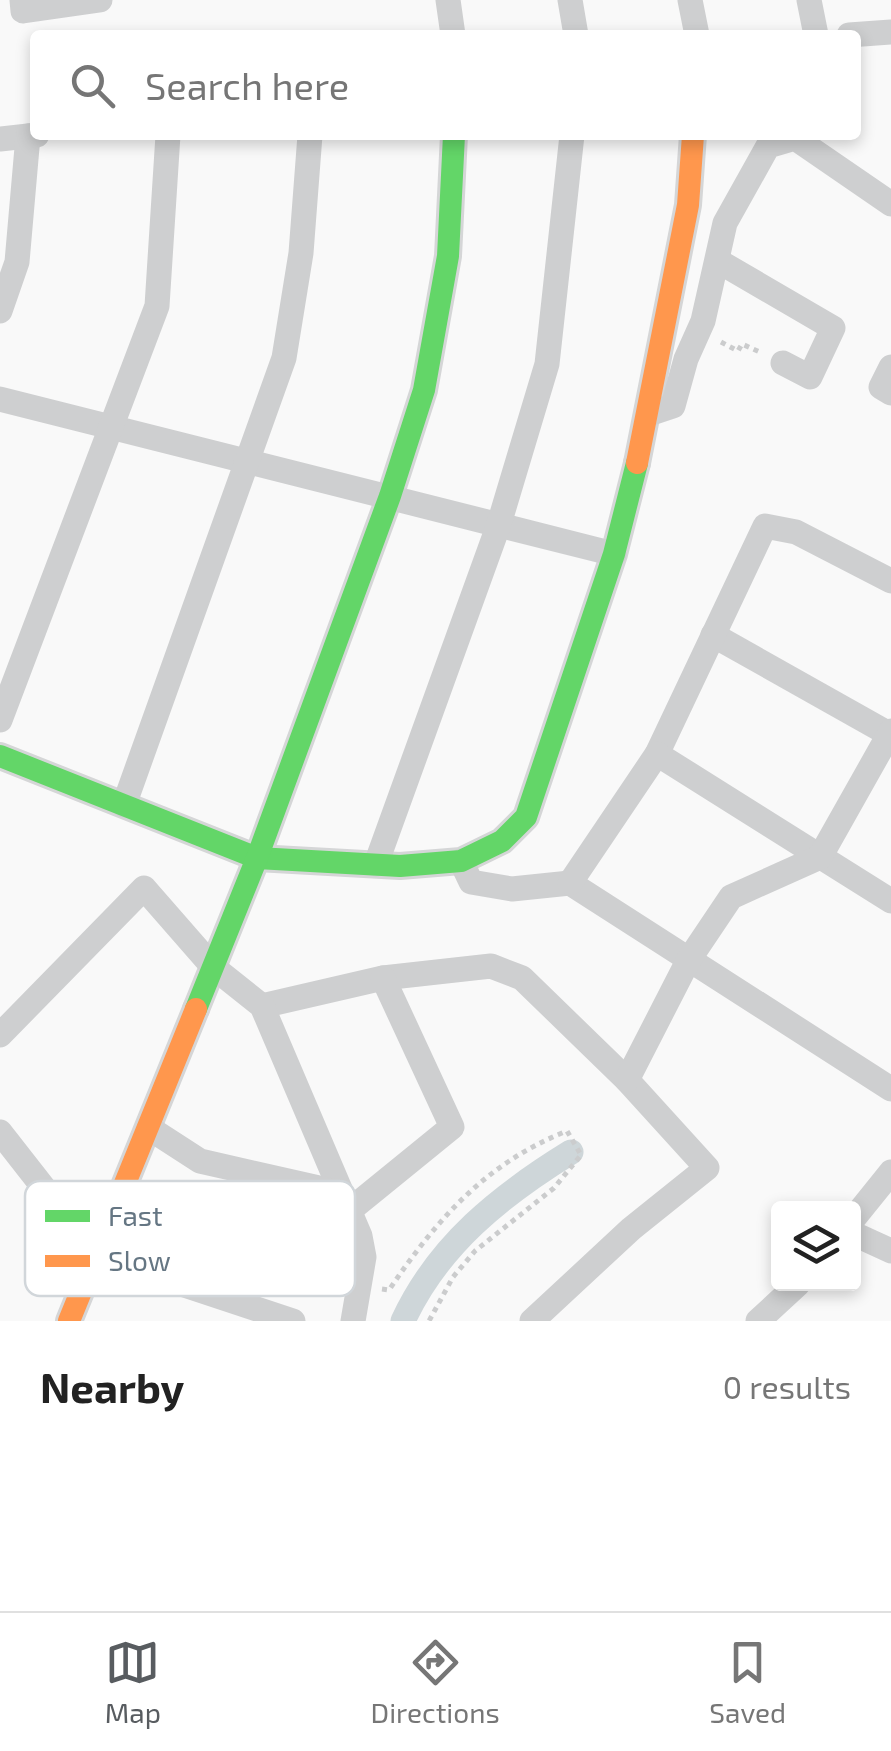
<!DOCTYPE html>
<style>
:root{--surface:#fff;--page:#f6f6f6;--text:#222;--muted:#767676;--line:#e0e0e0;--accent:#585c60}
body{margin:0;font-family:"Exo 2",sans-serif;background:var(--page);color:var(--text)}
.controls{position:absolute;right:30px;bottom:30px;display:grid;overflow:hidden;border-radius:10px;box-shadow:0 5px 15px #0003}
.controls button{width:90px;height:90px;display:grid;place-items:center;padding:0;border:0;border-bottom:2px solid var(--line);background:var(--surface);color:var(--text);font:50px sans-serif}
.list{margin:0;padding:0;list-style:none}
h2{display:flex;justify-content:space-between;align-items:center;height:130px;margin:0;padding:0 40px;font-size:42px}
h2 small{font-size:32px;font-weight:400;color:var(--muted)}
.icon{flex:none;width:55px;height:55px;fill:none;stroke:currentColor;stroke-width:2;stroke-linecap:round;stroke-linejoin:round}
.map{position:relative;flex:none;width:891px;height:1321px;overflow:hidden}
.search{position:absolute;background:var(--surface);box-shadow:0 5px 15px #0003;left:30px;right:30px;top:30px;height:110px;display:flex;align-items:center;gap:25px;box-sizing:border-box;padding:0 35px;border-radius:10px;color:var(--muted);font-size:38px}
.sheet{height:290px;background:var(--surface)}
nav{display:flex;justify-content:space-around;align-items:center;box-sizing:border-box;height:140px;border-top:2px solid var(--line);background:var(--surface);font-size:28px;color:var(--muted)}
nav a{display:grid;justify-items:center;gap:5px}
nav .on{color:var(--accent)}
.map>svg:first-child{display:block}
</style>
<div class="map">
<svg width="891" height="1321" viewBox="0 0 891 1321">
<rect width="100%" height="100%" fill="#f9f9f9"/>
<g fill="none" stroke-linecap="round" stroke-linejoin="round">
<!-- canal -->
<path stroke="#ced6d9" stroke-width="25" d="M403,1321C438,1245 501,1195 571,1152"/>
<defs>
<g id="fast">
<polyline points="0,756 257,858 400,866 461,861 502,841 526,817 614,554 637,463"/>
<polyline points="196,1009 257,858 390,496 424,390 448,256 454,135"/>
</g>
<g id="slow">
<polyline points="637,463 688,205 693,135"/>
<polyline points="69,1321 196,1009"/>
</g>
</defs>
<!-- fast casing -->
<use href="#fast" stroke="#d5d6d7" stroke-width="28"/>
<!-- slow casing -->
<use href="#slow" stroke="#d5d6d7" stroke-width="28"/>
<!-- path -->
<g stroke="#cbcccd" stroke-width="5" stroke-dasharray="5 5" stroke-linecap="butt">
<polyline points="721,342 738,351 742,344 762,353"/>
<path d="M382,1289L389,1290C437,1219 486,1163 567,1131L581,1155L554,1188L475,1251L453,1277L429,1321"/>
</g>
<!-- street -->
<g stroke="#cecfd0" stroke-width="25">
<polyline points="22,0 23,11 100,0"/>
<polyline points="448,0 453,35"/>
<polyline points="570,0 576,35"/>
<polyline points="690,0 697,35"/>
<polyline points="809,0 816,35"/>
<polyline points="849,35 891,32"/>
<polyline points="0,139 37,135"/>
<polyline points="718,261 833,328 810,377 783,363"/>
<polyline points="0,311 17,262 28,136"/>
<polyline points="891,367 881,387 891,393"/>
<polyline points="0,399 614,554"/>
<polyline points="649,414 673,406 686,359 703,321 725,223 768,146 795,138 891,204"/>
<polyline points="713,635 889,734"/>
<polyline points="0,720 157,306 168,135"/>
<polyline points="657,754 765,526 796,532 891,581"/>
<polyline points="124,805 284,358 301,253 310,135"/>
<polyline points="461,861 471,882 512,889 570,883 891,1089"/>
<polyline points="376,864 499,524 547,364 572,135"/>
<polyline points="570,883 657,754 891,901"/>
<polyline points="262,1006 383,978 491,966 522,978 627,1080 707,1168 631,1229 532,1321"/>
<polyline points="0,1035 144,888 213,967 262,1006 360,1236 364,1257 353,1321"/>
<polyline points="627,1080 688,961 731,897 820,857 891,731"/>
<polyline points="149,1128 200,1161 341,1193"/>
<polyline points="0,1132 97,1256 293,1321"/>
<polyline points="350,1210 452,1127 383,978"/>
<polyline points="854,1218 891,1172"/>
<polyline points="854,1234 891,1251"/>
<polyline points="758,1321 798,1284"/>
</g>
<!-- fast -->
<use href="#fast" stroke="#63d668" stroke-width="22"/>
<!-- slow -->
<use href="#slow" stroke="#ff974d" stroke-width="22"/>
</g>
<!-- legend -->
<rect x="25" y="1181" width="330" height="115" rx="15" fill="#fff" stroke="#d1d6da" stroke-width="2.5"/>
<rect x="45" y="1210" width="45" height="12" fill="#63d668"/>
<rect x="45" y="1255" width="45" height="12" fill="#ff974d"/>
<g font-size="28" fill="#657683">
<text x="108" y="1226">Fast</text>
<text x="108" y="1271">Slow</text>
</g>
</svg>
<div class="controls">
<button><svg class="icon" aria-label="layers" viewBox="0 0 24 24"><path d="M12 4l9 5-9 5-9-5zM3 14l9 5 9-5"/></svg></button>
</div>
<div class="search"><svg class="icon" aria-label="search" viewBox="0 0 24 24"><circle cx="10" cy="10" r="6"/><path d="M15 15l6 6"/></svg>Search here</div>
</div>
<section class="sheet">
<h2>Nearby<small>0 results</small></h2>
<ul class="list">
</ul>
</section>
<nav>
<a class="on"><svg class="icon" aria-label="map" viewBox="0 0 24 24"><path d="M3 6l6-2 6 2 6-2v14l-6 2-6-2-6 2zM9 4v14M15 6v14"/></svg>Map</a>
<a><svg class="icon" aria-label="directions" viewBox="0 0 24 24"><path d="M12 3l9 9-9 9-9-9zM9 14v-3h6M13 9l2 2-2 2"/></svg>Directions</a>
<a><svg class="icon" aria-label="saved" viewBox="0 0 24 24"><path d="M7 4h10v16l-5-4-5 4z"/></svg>Saved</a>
</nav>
